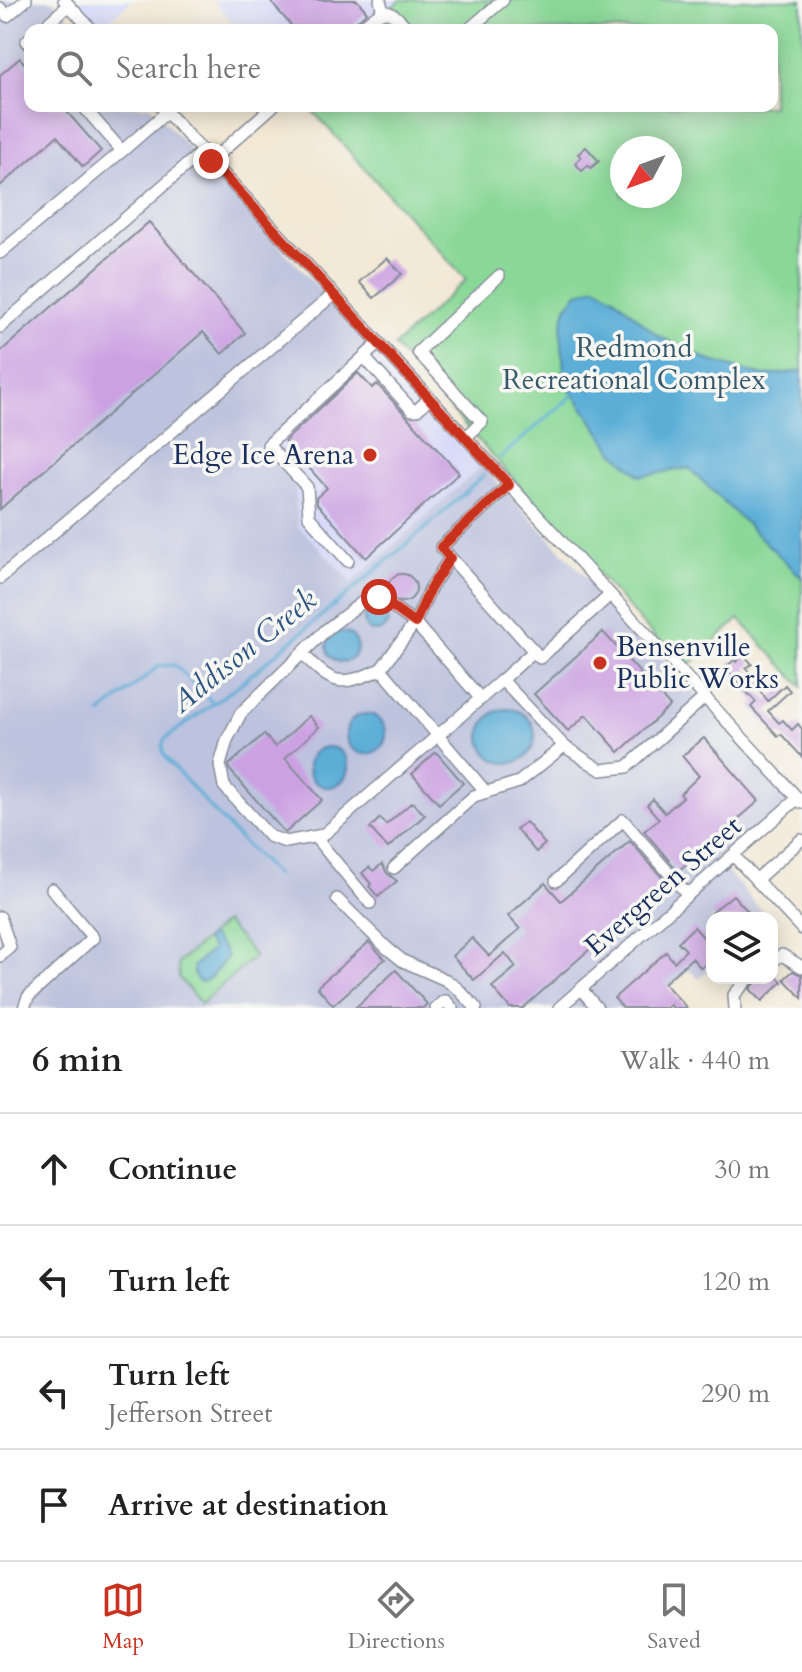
<!DOCTYPE html>
<meta charset="utf-8">
<style>
:root{--surface:#fff;--page:#f6f6f6;--text:#222;--muted:#767676;--line:#e0e0e0;--accent:#c8321e}
body{margin:0;font-family:Cardo,serif;background:var(--page);color:var(--text)}
.controls{position:absolute;right:24px;bottom:24px;display:grid;overflow:hidden;border-radius:16px;box-shadow:0 4px 20px #0003}
.controls button{width:72px;height:72px;display:grid;place-items:center;padding:0;border:0;border-bottom:2px solid var(--line);background:var(--surface);color:var(--text);font:40px sans-serif}
.compass{position:absolute;left:610px;top:136px;width:72px;height:72px;border-radius:50%;background:var(--surface);box-shadow:0 4px 20px #0003;rotate:229deg}
.stop{position:absolute;width:24px;height:24px;margin:-18px;border:6px solid #c8321e;border-radius:50%;background:#fff}
.stop.end{background:#c8321e;border-color:#fff;box-shadow:0 2px 8px #0008}
.list{margin:0;padding:0;list-style:none}
h2{display:flex;justify-content:space-between;align-items:center;height:104px;margin:0;padding:0 32px;font-size:34px}
h2 small{font-size:26px;font-weight:400;color:var(--muted)}
.list li{display:grid;grid-template-columns:52px 1fr auto;gap:24px;align-items:center;box-sizing:border-box;height:112px;padding:0 32px;border-top:2px solid var(--line)}
.list b{display:block;font-size:30px;white-space:nowrap}
.list p{margin:0;font-size:26px;white-space:nowrap;color:var(--muted)}
.list em{font-size:26px;font-style:normal;color:var(--muted)}
.icon{flex:none;width:44px;height:44px;fill:none;stroke:currentColor;stroke-width:2;stroke-linecap:round;stroke-linejoin:round}
.map{position:relative;flex:none;width:802px;height:1008px;overflow:hidden}
.search{position:absolute;background:var(--surface);box-shadow:0 4px 20px #0003;left:24px;right:24px;top:24px;height:88px;display:flex;align-items:center;gap:20px;box-sizing:border-box;padding:0 28px;border-radius:16px;color:var(--muted);font-size:30px}
.sheet{height:552px;background:var(--surface)}
nav{display:flex;justify-content:space-around;align-items:center;box-sizing:border-box;height:112px;border-top:2px solid var(--line);background:var(--surface);font-size:22px;color:var(--muted)}
nav a{display:grid;justify-items:center;gap:4px}
nav .on{color:var(--accent)}
.map>svg:first-child{display:block}
</style>
<div class="map">
<svg width="802" height="1008" viewBox="0 0 802 1008">
<rect width="100%" height="100%" fill="#f6f6f2"/>
<filter id="ink" filterUnits="userSpaceOnUse"><feTurbulence type="fractalNoise" baseFrequency=".0125" numOctaves="2"/><feDisplacementMap in="SourceGraphic" scale="16" xChannelSelector="R" yChannelSelector="G"/><feConvolveMatrix kernelMatrix="1 2 1 2 8 2 1 2 1" color-interpolation-filters="sRGB"/></filter>
<filter id="wash" filterUnits="userSpaceOnUse"><feTurbulence type="fractalNoise" baseFrequency=".006" numOctaves="4" result="noise"/><feDisplacementMap in="SourceGraphic" scale="32" xChannelSelector="R" yChannelSelector="G"/><feGaussianBlur stdDeviation="1.8" result="paint"/><feColorMatrix in="noise" values="0 0 0 0 0 0 0 0 0 0 0 0 0 0 0 0 0 1.4 0 .05"/><feComposite in="paint" operator="in"/></filter>
<g filter="url(#wash)">
<rect width="100%" height="100%" fill="#f2e8d4"/>
<!-- built -->
<g fill="#d5d8f9">
<polygon points="70,0 132,0 98,30"/>
<polygon points="213,0 400,0 366,30 240,30"/>
<polygon points="372,346 482,466 352,582 298,526 294,486 258,447"/>
</g>
<!-- industrial -->
<polygon fill="#bdc3de" points="0,0 52,0 80,30 30,30 30,106 150,106 372,346 258,447 295,486 298,526 352,582 482,466 797,802 724,868 768,918 712,918 712,968 699,979 689,970 646,1008 0,1008"/>
<!-- green -->
<g fill="#8ad897" stroke="#52847a" stroke-width="2" fill-rule="evenodd">
<path d="M400,0H802V687L739,619L684,670L394,346L466,280L308,106H772V30H366ZM622,148H670V196H622Z"/>
<polygon points="225,922 255,956 201,1004 179,978 178,963"/>
</g>
<!-- water -->
<g fill="#5caed7" stroke="#3c6e9a" stroke-width="2">
<polygon points="596,286 613,296 658,336 708,360 764,376 802,371 802,578 689,468 640,476 614,452 574,394 565,384 561,330 566,307 578,293"/>
<circle cx="376" cy="620" r="12"/>
<circle cx="342" cy="647" r="15"/>
<circle cx="508" cy="736" r="27"/>
<circle cx="366" cy="734" r="20"/>
<circle cx="328" cy="767" r="20"/>
<polygon points="210,935 223,948 227,957 210,978 203,982 198,981 194,975 193,966 213,949 205,940"/>
</g>
<g fill="none" stroke-linecap="round" stroke-linejoin="round">
<!-- stream -->
<g stroke="#5caed7" stroke-width="3">
<polyline points="500,458 574,394 576,394"/>
<polyline points="100,714 159,666 175,665 213,703"/>
<polyline points="276,875 229,828 171,764 164,755 162,746 165,739 240,684 426,528 484,475"/>
</g>
</g>
<g id="blocks">
<!-- building -->
<g fill="#cca1e2">
<polygon points="269,0 357,0 367,12 347,30 295,30"/>
<polygon points="20,58 30,70 30,106 62,106 101,151 83,167 57,136 0,186 0,75"/>
<polygon points="586,147 599,161 591,168 588,165 582,171 575,163 581,157 578,154"/>
<polygon points="149,222 245,333 222,354 203,332 0,509 0,352"/>
<polygon points="387,258 402,274 374,298 359,282"/>
<polygon points="358,373 372,388 377,384 459,473 366,558 317,504 316,498 327,488 285,441"/>
<circle cx="402" cy="588" r="14"/>
<polygon points="603,632 670,706 619,752 586,715 568,731 534,694"/>
<polygon points="744,655 752,664 746,668 751,674 748,677 768,701 785,685 790,691 768,711 779,723 783,720 792,730 798,724 802,729 802,757 781,734 778,736 751,707 756,702 725,668 734,660 736,662"/>
<polygon points="309,716 319,727 285,758 322,800 285,833 229,769 229,765 264,734 275,747"/>
<polygon points="704,738 759,801 678,871 644,831 659,819 647,805 653,799 665,813 683,797 680,794 699,776 682,756"/>
<polygon points="436,752 463,783 439,804 412,774"/>
<polygon points="412,802 425,815 388,848 370,828 380,818 386,825"/>
<polygon points="526,822 545,844 536,852 516,829"/>
<polygon points="630,841 666,882 523,1008 510,1008 492,987 516,967 505,953 474,980 452,956 472,938 489,956 520,929 508,916 545,883 561,901"/>
<polygon points="382,864 387,873 397,881 378,897 369,886 371,884 362,873 369,867 373,871"/>
<polygon points="733,895 754,918 715,918 711,913"/>
<polygon points="694,927 712,947 712,959 701,968 692,958 664,983 687,1008 673,1008 670,1005 666,1008 623,1008 614,998 666,952 674,962 686,950 678,942"/>
<polygon points="369,942 385,959 333,1005 317,987"/>
<polygon points="396,970 427,1004 423,1008 355,1008"/>
<polygon points="772,971 782,982 762,1001 750,989 760,978 772,978"/>
<polygon points="793,971 802,975 802,998 784,979"/>
</g>
</g>
</g>
<g filter="url(#ink)">
<use href="#blocks" fill-opacity="0" stroke="#868c99" stroke-width="2"/>
<g fill="none" stroke-linecap="round" stroke-linejoin="round">
<defs>
<g id="minor">
<polyline points="64,0 92,30"/>
<polyline points="380,0 383,12"/>
<polyline points="0,8 7,16 26,0"/>
<polyline points="40,30 69,5"/>
<path d="M359,30C384,8 386,4 409,30"/>
<polyline points="468,30 503,0"/>
<polyline points="30,38 27,41 30,45"/>
<polyline points="83,106 122,151 167,112"/>
<polyline points="161,106 802,803"/>
<polyline points="211,161 273,106"/>
<polyline points="0,253 122,151"/>
<polyline points="0,327 203,151"/>
<polyline points="364,357 412,410 417,410 430,398"/>
<polyline points="466,437 482,422 418,352 499,276"/>
<polyline points="509,485 441,547 540,658 610,595"/>
<polyline points="450,558 430,589 415,623 381,669 486,792"/>
<polyline points="348,561 309,517 307,487 268,445 379,343"/>
<polyline points="0,578 334,294"/>
<polyline points="534,651 502,680 564,746 601,770 627,767 705,697"/>
<path d="M303,654C333,686 341,687 381,669"/>
<polyline points="481,699 415,623 379,597 365,600 327,629 241,713 227,740 220,765 224,786 269,836 286,842 323,835 502,680"/>
<polyline points="315,837 370,903"/>
<polyline points="734,856 802,929"/>
<polyline points="394,868 474,796 519,782 564,746"/>
<polyline points="756,880 801,840"/>
<polyline points="556,881 623,820 688,895"/>
<polyline points="337,899 387,948 403,961 446,980 458,989 476,1008"/>
<polyline points="0,917 10,947 0,956"/>
<polyline points="772,961 782,955 802,967"/>
<polyline points="581,989 597,1008"/>
<polyline points="24,1008 28,997 93,938 52,889"/>
<polyline points="436,1008 444,1001 446,1001 452,1008"/>
<polyline points="559,1008 798,798"/>
<polyline points="735,1008 734,995 749,978"/>
</g>
</defs>
<!-- minor casing -->
<use href="#minor" stroke="#868c99" stroke-width="14"/>
<!-- minor -->
<use href="#minor" stroke="#fff" stroke-width="11"/>
</g>
</g>
<g fill="none" stroke-linecap="round" stroke-linejoin="round" filter="url(#ink)">
<!-- route -->
<polyline stroke="#c8321e" stroke-width="10" points="211,161 509,485 441,547 450,558 430,589 415,623 379,597"/>
</g>
<!-- markers -->
<g fill="#c8321e" stroke="#f6f6f2" stroke-width="3">
<circle cx="370" cy="455" r="8"/>
<circle cx="600" cy="663" r="8"/>
</g>
<g text-anchor="middle" dominant-baseline="central" stroke-width="7" stroke-linejoin="round" paint-order="stroke">
<!-- park labels -->
<g font-size="28" fill="#37596c" stroke="#f6f6f2">
<text x="634" y="348">Redmond<tspan x="634" dy="32">Recreational Complex</tspan></text>
</g>
<!-- poi labels -->
<g font-size="28" fill="#1b2f5e" stroke="#f6f6f2" text-anchor="end">
<text x="354" y="455">Edge Ice Arena</text>
<text x="616" y="647" text-anchor="start">Bensenville<tspan x="616" dy="32">Public Works</tspan></text>
</g>
<!-- street labels -->
<g font-size="28" fill="#1b2f5e" stroke="#f6f6f2">
<text transform="translate(663 886) rotate(-41)">Evergreen Street</text>
</g>
<!-- water labels -->
<g font-size="30" font-style="italic" fill="#2e5582" stroke="#f6f6f2">
<text transform="translate(244 651) rotate(-39)">Addison Creek</text>
</g>
</g>
</svg>
<div class="controls">
<button><svg class="icon" aria-label="layers" viewBox="0 0 24 24"><path d="M12 4l9 5-9 5-9-5zM3 14l9 5 9-5"/></svg></button>
</div>
<svg class="compass" viewBox="-18 -18 36 36"><path d="M0-13l5 13h-10z" fill="#e53935"/><path d="M0 13l5-13h-10z" fill="#767676"/></svg>
<div class="stop" style="left:379px;top:597px"></div>
<div class="stop end" style="left:211px;top:161px"></div>
<div class="search"><svg class="icon" aria-label="search" viewBox="0 0 24 24"><circle cx="10" cy="10" r="6"/><path d="M15 15l6 6"/></svg>Search here</div>
</div>
<section class="sheet">
<h2>6 min<small>Walk · 440 m</small></h2>
<ul class="list">
<li><svg class="icon" aria-label="ahead" viewBox="0 0 24 24"><path d="M12 20V5M6 11l6-6 6 6"/></svg><div><b>Continue</b></div><em>30 m</em></li>
<li><svg class="icon" aria-label="left" viewBox="0 0 24 24"><path d="M17 20v-9H6M10 6l-5 5 5 5"/></svg><div><b>Turn left</b></div><em>120 m</em></li>
<li><svg class="icon" aria-label="left" viewBox="0 0 24 24"><path d="M17 20v-9H6M10 6l-5 5 5 5"/></svg><div><b>Turn left</b><p>Jefferson Street</p></div><em>290 m</em></li>
<li><svg class="icon" aria-label="arrive" viewBox="0 0 24 24"><path d="M6 21V4h12l-3 4 3 4H6"/></svg><div><b>Arrive at destination</b></div></li>
</ul>
</section>
<nav>
<a class="on"><svg class="icon" aria-label="map" viewBox="0 0 24 24"><path d="M3 6l6-2 6 2 6-2v14l-6 2-6-2-6 2zM9 4v14M15 6v14"/></svg>Map</a>
<a><svg class="icon" aria-label="directions" viewBox="0 0 24 24"><path d="M12 3l9 9-9 9-9-9zM9 14v-3h6M13 9l2 2-2 2"/></svg>Directions</a>
<a><svg class="icon" aria-label="saved" viewBox="0 0 24 24"><path d="M7 4h10v16l-5-4-5 4z"/></svg>Saved</a>
</nav>
